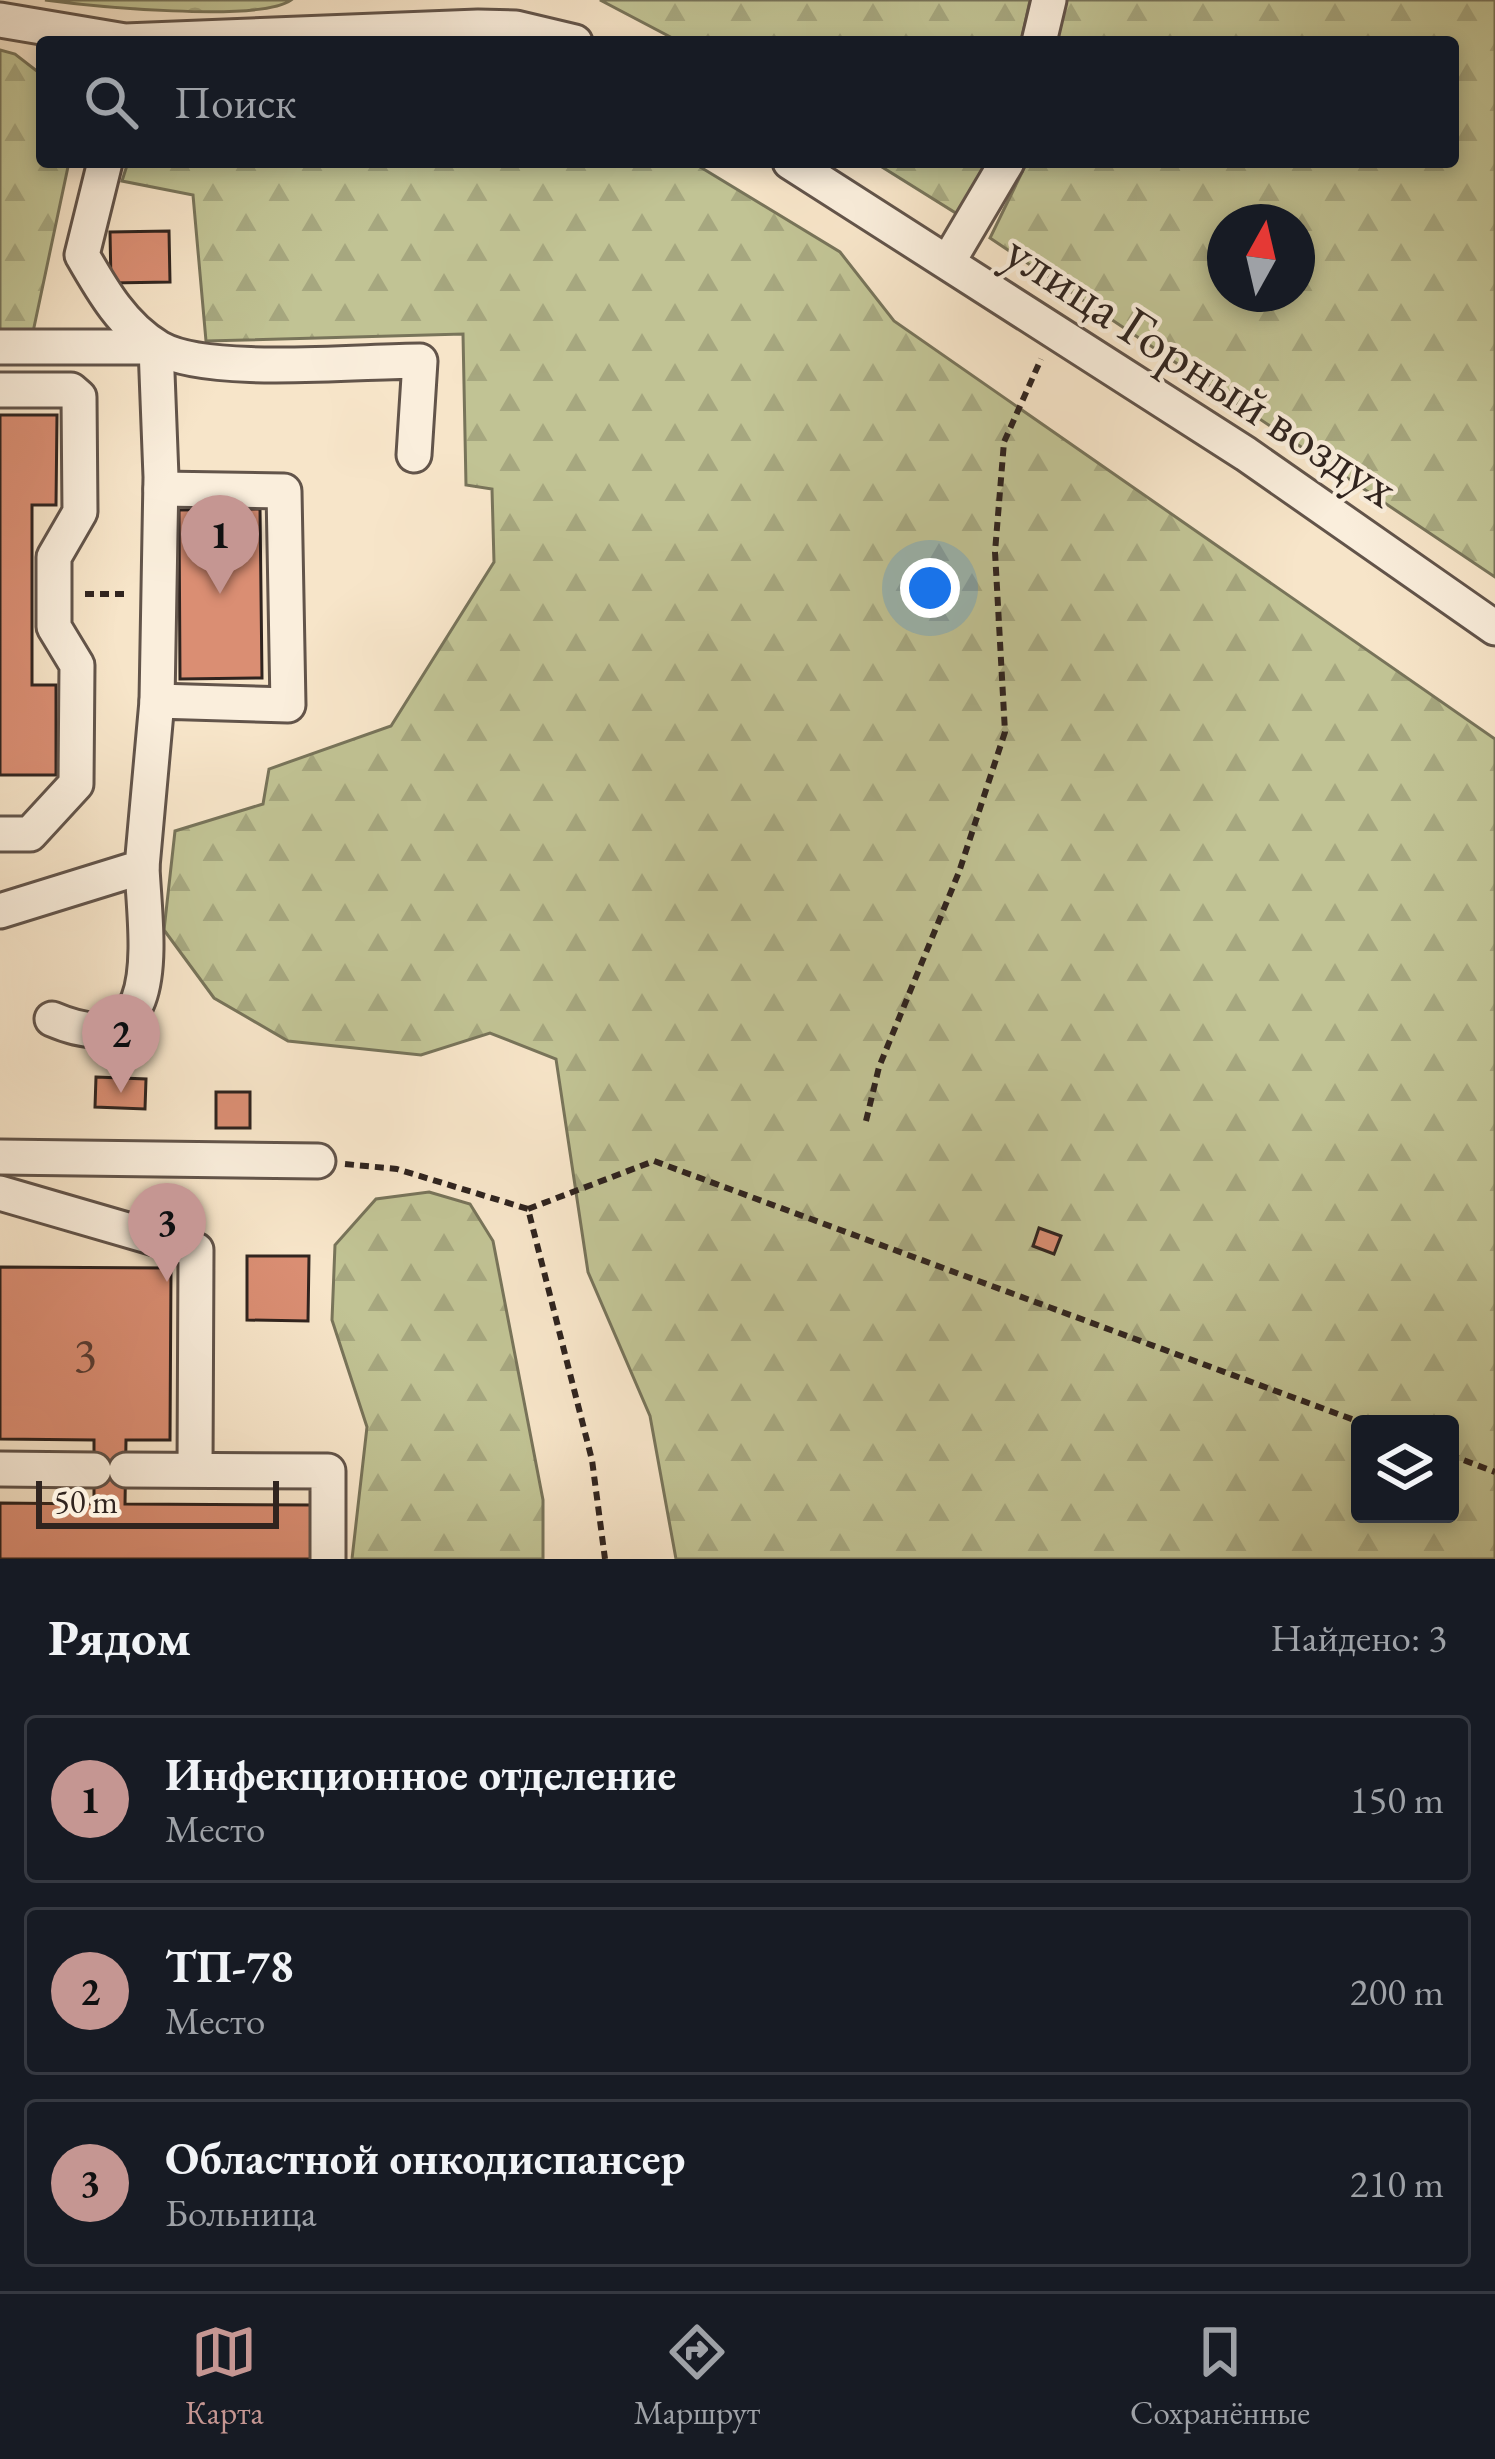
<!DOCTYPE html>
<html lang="ru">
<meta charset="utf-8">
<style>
:root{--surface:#171b24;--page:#20242c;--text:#f1f3f6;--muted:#9ea1a6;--line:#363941;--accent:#c59692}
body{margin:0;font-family:"EB Garamond",serif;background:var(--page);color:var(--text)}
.controls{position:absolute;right:36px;bottom:36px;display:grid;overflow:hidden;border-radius:12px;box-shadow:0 6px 18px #0003}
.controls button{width:108px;height:108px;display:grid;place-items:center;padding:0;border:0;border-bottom:3px solid var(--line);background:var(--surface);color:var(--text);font:60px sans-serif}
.compass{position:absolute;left:1207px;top:204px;width:108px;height:108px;border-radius:50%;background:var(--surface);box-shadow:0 6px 18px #0003;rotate:8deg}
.scale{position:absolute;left:36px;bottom:30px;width:243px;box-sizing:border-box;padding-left:12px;border:6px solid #30241f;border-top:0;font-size:33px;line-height:42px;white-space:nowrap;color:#30241f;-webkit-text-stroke:9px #faeedc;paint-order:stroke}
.you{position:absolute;left:930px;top:588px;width:42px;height:42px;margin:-30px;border:9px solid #fff;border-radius:50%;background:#1a73e8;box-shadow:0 0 0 18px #1a73e833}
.badge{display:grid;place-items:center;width:78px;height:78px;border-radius:50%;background:var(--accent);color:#111;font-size:39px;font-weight:700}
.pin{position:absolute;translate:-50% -99px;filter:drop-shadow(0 3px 6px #0008)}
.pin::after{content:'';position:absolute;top:63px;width:42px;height:36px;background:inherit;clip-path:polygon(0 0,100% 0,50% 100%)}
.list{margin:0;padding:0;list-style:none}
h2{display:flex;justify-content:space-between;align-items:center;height:156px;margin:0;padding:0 48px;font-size:51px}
h2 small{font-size:39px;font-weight:400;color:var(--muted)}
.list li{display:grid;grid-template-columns:78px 1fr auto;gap:36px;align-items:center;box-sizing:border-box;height:168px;margin:0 24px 24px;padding:0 24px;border:3px solid var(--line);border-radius:12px}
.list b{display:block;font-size:45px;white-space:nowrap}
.list p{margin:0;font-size:39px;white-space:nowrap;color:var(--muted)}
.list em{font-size:39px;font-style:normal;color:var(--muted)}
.icon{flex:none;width:66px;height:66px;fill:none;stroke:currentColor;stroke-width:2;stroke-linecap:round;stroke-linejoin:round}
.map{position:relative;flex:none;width:1495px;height:1559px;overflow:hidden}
.search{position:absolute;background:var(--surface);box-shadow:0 6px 18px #0003;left:36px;right:36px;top:36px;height:132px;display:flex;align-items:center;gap:30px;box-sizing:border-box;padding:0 42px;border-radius:12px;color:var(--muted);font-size:45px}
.sheet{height:732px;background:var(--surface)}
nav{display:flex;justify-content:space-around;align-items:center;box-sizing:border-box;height:168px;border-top:3px solid var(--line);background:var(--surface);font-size:33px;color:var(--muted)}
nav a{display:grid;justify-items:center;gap:6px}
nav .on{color:var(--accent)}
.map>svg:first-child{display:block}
</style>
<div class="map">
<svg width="1495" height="1559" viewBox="0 0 1495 1559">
<defs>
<pattern id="forest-firs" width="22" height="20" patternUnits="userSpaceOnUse" patternTransform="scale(3)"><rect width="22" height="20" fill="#c1c394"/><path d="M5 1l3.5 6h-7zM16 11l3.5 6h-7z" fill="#a6a77f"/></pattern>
<pattern id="park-crowns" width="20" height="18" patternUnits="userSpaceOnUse" patternTransform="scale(3)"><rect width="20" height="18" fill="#c1c394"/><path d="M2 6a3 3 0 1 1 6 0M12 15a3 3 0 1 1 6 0" fill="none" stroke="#a6a77f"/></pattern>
</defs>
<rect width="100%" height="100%" fill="#f7e5c9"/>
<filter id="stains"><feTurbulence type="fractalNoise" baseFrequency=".00167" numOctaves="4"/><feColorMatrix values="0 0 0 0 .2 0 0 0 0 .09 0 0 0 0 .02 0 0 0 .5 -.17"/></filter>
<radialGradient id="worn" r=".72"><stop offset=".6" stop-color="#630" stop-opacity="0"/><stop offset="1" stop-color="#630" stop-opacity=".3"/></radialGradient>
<!-- forest -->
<g fill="url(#forest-firs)" stroke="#78745a" stroke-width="3" fill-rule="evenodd">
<polygon points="600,0 1030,0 1021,42 680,42"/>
<path d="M1065,0H1495V577L990,238L1027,162H1453V42H1056ZM1225,222H1297V294H1225Z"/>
<polygon points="0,50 15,54 42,75 42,162 69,162 33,332 0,332"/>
<path d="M128,162H692L840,252L894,321L1495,739V1559H676L650,1416L588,1272L556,1059L490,1033L421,1055L288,1041L214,998L164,930L175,831L263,804L269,769L391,726L494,562L492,489L466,485L463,334L206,341L193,195L122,181ZM1360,1424H1450V1514H1360Z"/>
<polygon points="874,162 986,162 959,215"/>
<polygon points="429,1192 470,1204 493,1241 543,1500 543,1559 352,1559 367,1427 332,1320 335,1245 376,1199"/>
</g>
<!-- park -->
<path fill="url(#park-crowns)" stroke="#78745a" stroke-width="3" d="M45,0H291C259,23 89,6 45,0Z"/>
<!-- building -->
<g fill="#da8e73" stroke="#30241f" stroke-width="3">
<polygon points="169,231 170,282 111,283 110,232"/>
<polygon points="0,415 57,415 56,505 32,505 32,685 56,685 56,775 0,775"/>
<polygon points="260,509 262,678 180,679 179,510"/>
<polygon points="96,1077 146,1079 145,1109 95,1107"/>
<rect x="216" y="1092" width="34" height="36"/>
<polygon points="1039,1228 1061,1236 1054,1254 1033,1246"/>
<polygon points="247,1256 309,1256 308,1321 247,1320"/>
<polygon points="0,1267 171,1268 170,1440 126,1440 125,1504 314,1505 314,1559 0,1559 0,1503 94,1504 94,1440 0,1439"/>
</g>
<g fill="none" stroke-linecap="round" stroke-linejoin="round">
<defs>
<g id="minor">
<polyline points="0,20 125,41 478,27 516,28 575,42"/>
<polyline points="1039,42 1049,0"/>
<path d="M105,162L82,255C102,290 123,327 159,348C208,376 358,361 420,361L414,455"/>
<polyline points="790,162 1246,454 1495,628"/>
<polyline points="948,262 1007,162"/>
<polyline points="0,347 156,347 161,477 157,701"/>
<polyline points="0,390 71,390 79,397 80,512 54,557 54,627 77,665 76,784 30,834 0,834"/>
<polyline points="0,911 142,867 157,701 288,705 284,491 161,489"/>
<path d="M52,1019C169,1069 145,936 142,867"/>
<polyline points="0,1157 318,1161"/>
<polyline points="0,1193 196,1250 195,1469"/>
<polyline points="0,1469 94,1470"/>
<polyline points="126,1470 328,1471 328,1559"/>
</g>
</defs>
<!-- minor casing -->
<use href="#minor" stroke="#62544a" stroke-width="39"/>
<!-- path -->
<g stroke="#30241f" stroke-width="6" stroke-dasharray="9 6" stroke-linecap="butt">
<polyline points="85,594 126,594"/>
<polyline points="866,1121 879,1067 959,872 1005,732 995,552 1004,442 1041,359"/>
<polyline points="345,1164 397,1169 528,1209 592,1460 605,1559"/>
<polyline points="528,1209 654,1161 1365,1424"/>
<polyline points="1450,1455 1495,1472"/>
</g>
<!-- minor -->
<use href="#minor" stroke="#faeedc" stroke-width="33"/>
</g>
<g text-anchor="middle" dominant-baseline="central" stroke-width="9" stroke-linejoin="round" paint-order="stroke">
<!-- number labels -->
<g font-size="48" fill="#5a3e34">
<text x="85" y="1354">3</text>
</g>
<!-- street labels -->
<g font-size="54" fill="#30241f" stroke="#faeedc">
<text transform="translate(1202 369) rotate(33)">улица Горный воздух</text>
</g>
</g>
<rect width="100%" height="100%" filter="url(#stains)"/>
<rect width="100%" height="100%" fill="url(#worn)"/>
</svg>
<div class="controls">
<button><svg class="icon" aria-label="layers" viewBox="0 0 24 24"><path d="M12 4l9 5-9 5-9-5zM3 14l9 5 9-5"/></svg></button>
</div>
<svg class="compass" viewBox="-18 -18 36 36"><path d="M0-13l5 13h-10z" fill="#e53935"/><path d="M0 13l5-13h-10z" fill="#9ea1a6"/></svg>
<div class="scale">50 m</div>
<div class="you"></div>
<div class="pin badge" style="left:220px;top:594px">1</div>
<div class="pin badge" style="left:121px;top:1093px">2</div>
<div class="pin badge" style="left:167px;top:1282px">3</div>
<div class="search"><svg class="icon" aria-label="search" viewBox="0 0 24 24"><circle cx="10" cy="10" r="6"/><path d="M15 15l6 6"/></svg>Поиск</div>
</div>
<section class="sheet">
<h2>Рядом<small>Найдено: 3</small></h2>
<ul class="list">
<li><span class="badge">1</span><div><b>Инфекционное отделение</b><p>Место</p></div><em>150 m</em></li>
<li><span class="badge">2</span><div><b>ТП-78</b><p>Место</p></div><em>200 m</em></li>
<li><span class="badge">3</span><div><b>Областной онкодиспансер</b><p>Больница</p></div><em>210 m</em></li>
</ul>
</section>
<nav>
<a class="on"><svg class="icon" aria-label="map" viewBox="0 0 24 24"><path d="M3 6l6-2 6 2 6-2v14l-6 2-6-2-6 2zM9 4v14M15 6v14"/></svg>Карта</a>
<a><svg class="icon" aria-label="directions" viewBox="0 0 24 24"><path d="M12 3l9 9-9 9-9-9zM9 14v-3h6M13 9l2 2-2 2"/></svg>Маршрут</a>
<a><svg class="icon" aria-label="saved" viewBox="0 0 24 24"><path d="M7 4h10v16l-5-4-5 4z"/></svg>Сохранённые</a>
</nav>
